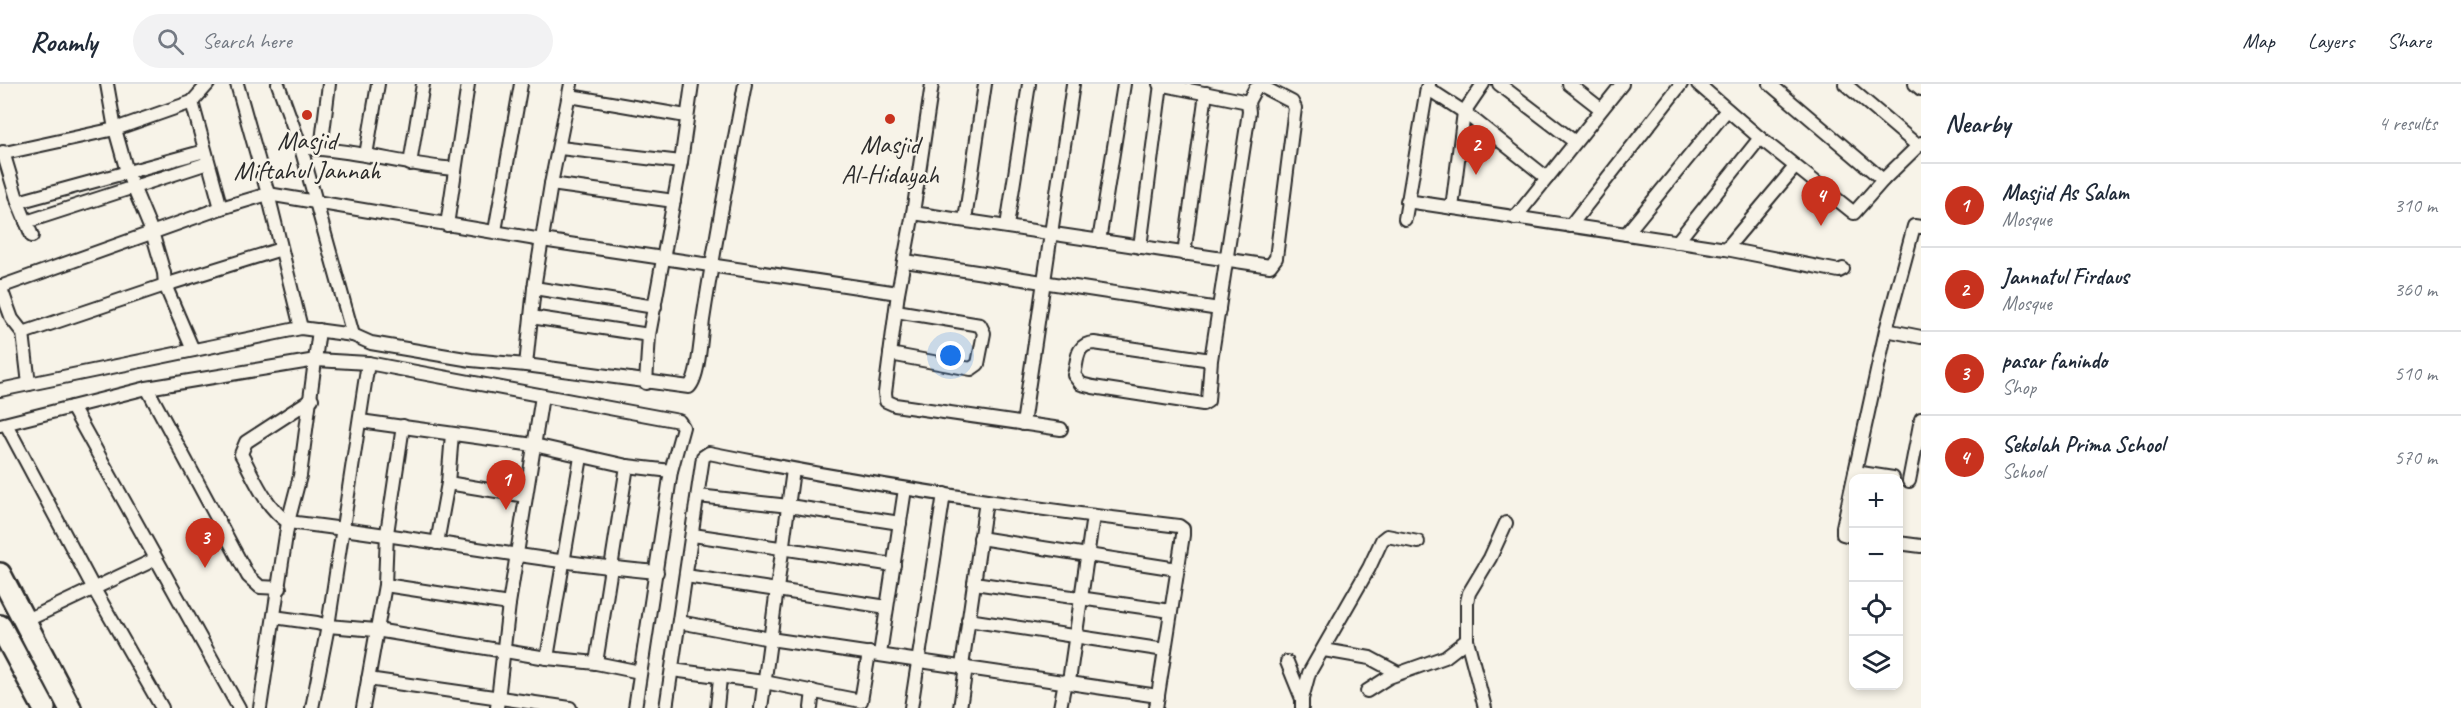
<!DOCTYPE html>
<meta charset="utf-8">
<style>
:root{--surface:#fff;--page:#f2f2f3;--text:#1f2937;--muted:#747a83;--line:#e0e1e3;--accent:#c8321e}
body{margin:0;font-family:Caveat,sans-serif;background:var(--page);color:var(--text)}
.controls{position:absolute;right:18px;bottom:18px;display:grid;overflow:hidden;border-radius:12px;box-shadow:0 3px 9px #0003}
.controls button{width:54px;height:54px;display:grid;place-items:center;padding:0;border:0;border-bottom:2px solid var(--line);background:var(--surface);color:var(--text);font:30px sans-serif}
.you{position:absolute;left:951px;top:272px;width:21px;height:21px;margin:-15px;border:4px solid #fff;border-radius:50%;background:#1a73e8;box-shadow:0 0 0 9px #1a73e833}
.badge{display:grid;place-items:center;width:39px;height:39px;border-radius:50%;background:var(--accent);color:#fff;font-size:20px;font-weight:700}
.pin{position:absolute;translate:-50% -50px;filter:drop-shadow(0 2px 3px #0008)}
.pin::after{content:'';position:absolute;top:32px;width:21px;height:18px;background:inherit;clip-path:polygon(0 0,100% 0,50% 100%)}
.list{margin:0;padding:0;list-style:none}
h2{display:flex;justify-content:space-between;align-items:center;height:78px;margin:0;padding:0 24px;font-size:26px}
h2 small{font-size:20px;font-weight:400;color:var(--muted)}
.list li{display:grid;grid-template-columns:39px 1fr auto;gap:18px;align-items:center;box-sizing:border-box;height:84px;padding:0 24px;border-top:2px solid var(--line)}
.list b{display:block;font-size:22px;white-space:nowrap}
.list p{margin:0;font-size:20px;white-space:nowrap;color:var(--muted)}
.list em{font-size:20px;font-style:normal;color:var(--muted)}
.icon{flex:none;width:33px;height:33px;fill:none;stroke:currentColor;stroke-width:2;stroke-linecap:round;stroke-linejoin:round}
.map{position:relative;flex:none;width:1921px;height:624px;overflow:hidden}
header{display:flex;align-items:center;gap:36px;box-sizing:border-box;height:84px;padding:0 30px;background:var(--surface);border-bottom:2px solid var(--line)}
header strong{font-size:28px}
nav{display:flex;gap:33px;margin-inline-start:auto;font-size:21px}
.search{width:420px;height:54px;background:var(--page);display:flex;align-items:center;gap:15px;box-sizing:border-box;padding:0 21px;border-radius:33px;color:var(--muted);font-size:22px}
main{display:flex}
aside{flex:1;background:var(--surface)}
.map>svg:first-child{display:block}
</style>
<header>
<strong>Roamly</strong>
<div class="search"><svg class="icon" aria-label="search" viewBox="0 0 24 24"><circle cx="10" cy="10" r="6"/><path d="M15 15l6 6"/></svg>Search here</div>
<nav><a>Map</a><a>Layers</a><a>Share</a></nav>
</header>
<main>
<div class="map">
<svg width="1921" height="624" viewBox="0 0 1921 624">
<rect width="100%" height="100%" fill="#f7f3e8"/>
<filter id="ink" filterUnits="userSpaceOnUse"><feTurbulence type="fractalNoise" baseFrequency=".0167" numOctaves="2"/><feDisplacementMap in="SourceGraphic" scale="12" xChannelSelector="R" yChannelSelector="G"/><feConvolveMatrix kernelMatrix="1 2 1 2 8 2 1 2 1" color-interpolation-filters="sRGB"/></filter>
<g filter="url(#ink)">
<g fill="none" stroke-linecap="round" stroke-linejoin="round">
<defs>
<g id="street">
<polyline points="107,0 115,45 127,88 152,148 164,189 165,201 193,266"/>
<polyline points="237,0 268,110 301,244"/>
<polyline points="278,0 301,64 353,251"/>
<polyline points="932,0 913,129 898,209 885,309 886,317 895,321 1061,345"/>
<path d="M1159,0L1248,18L1249,28L1211,276L1208,317L1203,320L1093,303L1081,300L1074,291C1078,276 1075,260 1094,259L1211,276"/>
<polyline points="1499,0 1575,58"/>
<polyline points="1569,0 1601,25"/>
<polyline points="1698,0 1760,54 1854,129 1883,96 1921,59"/>
<polyline points="1770,0 1883,96"/>
<polyline points="1845,0 1918,62"/>
<polyline points="1915,0 1921,5"/>
<polyline points="1427,4 1464,28 1547,94"/>
<polyline points="570,12 686,32"/>
<polyline points="192,18 221,124"/>
<path d="M301,64C353,65 404,81 455,85"/>
<polyline points="560,64 681,78"/>
<polyline points="321,65 329,0"/>
<polyline points="3,68 18,118 32,152"/>
<polyline points="0,70 115,45 192,18 208,0"/>
<polyline points="366,71 378,0"/>
<polyline points="410,80 423,0"/>
<polyline points="551,100 674,117"/>
<polyline points="1407,117 1726,165 1839,187 1843,185"/>
<polyline points="18,118 205,67"/>
<polyline points="1452,124 1464,28 1483,0"/>
<polyline points="913,129 1270,182 1276,174 1295,24 1292,18 1261,2 1255,5 1248,18"/>
<polyline points="1515,134 1622,0"/>
<polyline points="1405,135 1427,4 1429,0"/>
<polyline points="965,136 985,0"/>
<polyline points="26,138 208,79"/>
<polyline points="447,141 468,0"/>
<polyline points="1007,142 1029,0"/>
<polyline points="1570,142 1681,0"/>
<polyline points="495,147 521,0"/>
<polyline points="1626,150 1727,26"/>
<polyline points="1099,157 1124,0"/>
<polyline points="1677,158 1760,54"/>
<polyline points="1140,163 1161,0"/>
<polyline points="1726,165 1795,83"/>
<polyline points="1184,170 1206,9"/>
<polyline points="905,177 1219,225"/>
<polyline points="0,202 12,235 23,249 29,300"/>
<polyline points="0,203 221,124 268,110 542,156 898,209"/>
<polyline points="534,204 655,223"/>
<polyline points="531,233 649,251"/>
<polyline points="1886,246 1921,253"/>
<polyline points="23,249 165,201 281,165"/>
<polyline points="890,270 971,285 978,280 984,249 980,241 896,227"/>
<polyline points="526,281 534,204 551,100 571,0"/>
<polyline points="646,299 649,251 681,78 692,0"/>
<polyline points="147,304 248,492 260,503 280,504"/>
<path d="M0,306L301,244L353,251L371,259L471,276L526,281L689,303C699,294 701,252 703,236C715,157 730,79 745,0"/>
<path d="M312,315L246,358L241,370C254,393 265,423 288,438C412,452 533,477 657,488"/>
<polyline points="72,323 239,624"/>
<polyline points="360,337 534,361 627,382 671,387"/>
<polyline points="6,340 94,505 162,624"/>
<polyline points="1023,340 1073,0"/>
<polyline points="0,341 147,304 316,276 368,279 679,337 683,343 671,387 635,624"/>
<polyline points="1855,388 1893,394"/>
<polyline points="1909,397 1921,335"/>
<polyline points="448,399 526,412"/>
<polyline points="698,412 789,422 900,439"/>
<polyline points="693,451 894,481"/>
<polyline points="1854,453 1843,450 1843,443 1886,246 1914,142 1921,143"/>
<polyline points="980,454 1177,485"/>
<polyline points="437,459 448,399 452,350"/>
<polyline points="1898,459 1921,462"/>
<polyline points="686,492 887,523"/>
<polyline points="974,499 1171,527"/>
<polyline points="385,501 509,520"/>
<polyline points="274,533 317,539 328,542 376,546 547,574 596,579 640,588"/>
<polyline points="968,536 1165,566"/>
<polyline points="25,537 156,475"/>
<polyline points="679,538 770,555 1158,612"/>
<polyline points="1324,566 1370,574 1398,589"/>
<polyline points="880,570 905,405"/>
<polyline points="547,574 581,373"/>
<polyline points="1287,578 1302,615 1302,624"/>
<polyline points="596,579 627,382"/>
<polyline points="962,582 986,417"/>
<polyline points="672,586 764,598 861,617 869,569"/>
<polyline points="368,595 570,624"/>
<polyline points="1069,597 1093,432"/>
<polyline points="1367,607 1389,593 1445,573 1467,556"/>
<polyline points="1302,615 1309,589 1369,484 1382,456 1387,452 1418,458"/>
<polyline points="260,624 288,438 300,392 319,246"/>
<polyline points="312,624 328,542 368,279"/>
<polyline points="363,624 385,501 387,449 403,342"/>
<polyline points="497,624 509,520 542,312"/>
<path d="M666,624L703,373L709,369C864,400 1021,424 1179,442L1183,445V451L1156,624"/>
<polyline points="717,624 720,594"/>
<polyline points="761,624 793,386"/>
<polyline points="811,624 813,607"/>
<polyline points="911,624 944,410"/>
<polyline points="960,624 966,583"/>
<polyline points="1060,624 1065,597"/>
<polyline points="1485,624 1467,556 1467,518 1469,509 1490,474 1506,439"/>
</g>
<g id="highway">
<polyline points="0,490 70,624"/>
<polyline points="0,542 44,624"/>
</g>
</defs>
<!-- street casing -->
<use href="#street" stroke="#2b2b2b" stroke-width="16"/>
<!-- highway casing -->
<use href="#highway" stroke="#2b2b2b" stroke-width="26"/>
<!-- street -->
<use href="#street" stroke="#f7f3e8" stroke-width="12"/>
<!-- highway -->
<use href="#highway" stroke="#f7f3e8" stroke-width="21"/>
</g>
</g>
<!-- markers -->
<g fill="#c8321e" stroke="#f7f3e8" stroke-width="2">
<circle cx="307" cy="31" r="6"/>
<circle cx="890" cy="35" r="6"/>
</g>
<g text-anchor="middle" dominant-baseline="central" stroke-width="5" stroke-linejoin="round" paint-order="stroke">
<!-- poi labels -->
<g font-size="26" fill="#2b2b2b" stroke="#f7f3e8">
<text x="307" y="56">Masjid<tspan x="307" dy="30">Miftahul Jannah</tspan></text>
<text x="890" y="60">Masjid<tspan x="890" dy="30">Al-Hidayah</tspan></text>
</g>
</g>
</svg>
<div class="controls">
<button>+</button>
<button>−</button>
<button><svg class="icon" aria-label="locate" viewBox="0 0 24 24"><circle cx="12" cy="12" r="6"/><path d="M12 2v4M12 18v4M2 12h4M18 12h4"/></svg></button>
<button><svg class="icon" aria-label="layers" viewBox="0 0 24 24"><path d="M12 4l9 5-9 5-9-5zM3 14l9 5 9-5"/></svg></button>
</div>
<div class="you"></div>
<div class="pin badge" style="left:506px;top:426px">1</div>
<div class="pin badge" style="left:1476px;top:91px">2</div>
<div class="pin badge" style="left:205px;top:484px">3</div>
<div class="pin badge" style="left:1821px;top:142px">4</div>
</div>
<aside>
<h2>Nearby<small>4 results</small></h2>
<ul class="list">
<li><span class="badge">1</span><div><b>Masjid As Salam</b><p>Mosque</p></div><em>310 m</em></li>
<li><span class="badge">2</span><div><b>Jannatul Firdaus</b><p>Mosque</p></div><em>360 m</em></li>
<li><span class="badge">3</span><div><b>pasar fanindo</b><p>Shop</p></div><em>510 m</em></li>
<li><span class="badge">4</span><div><b>Sekolah Prima School</b><p>School</p></div><em>570 m</em></li>
</ul>
</aside>
</main>
